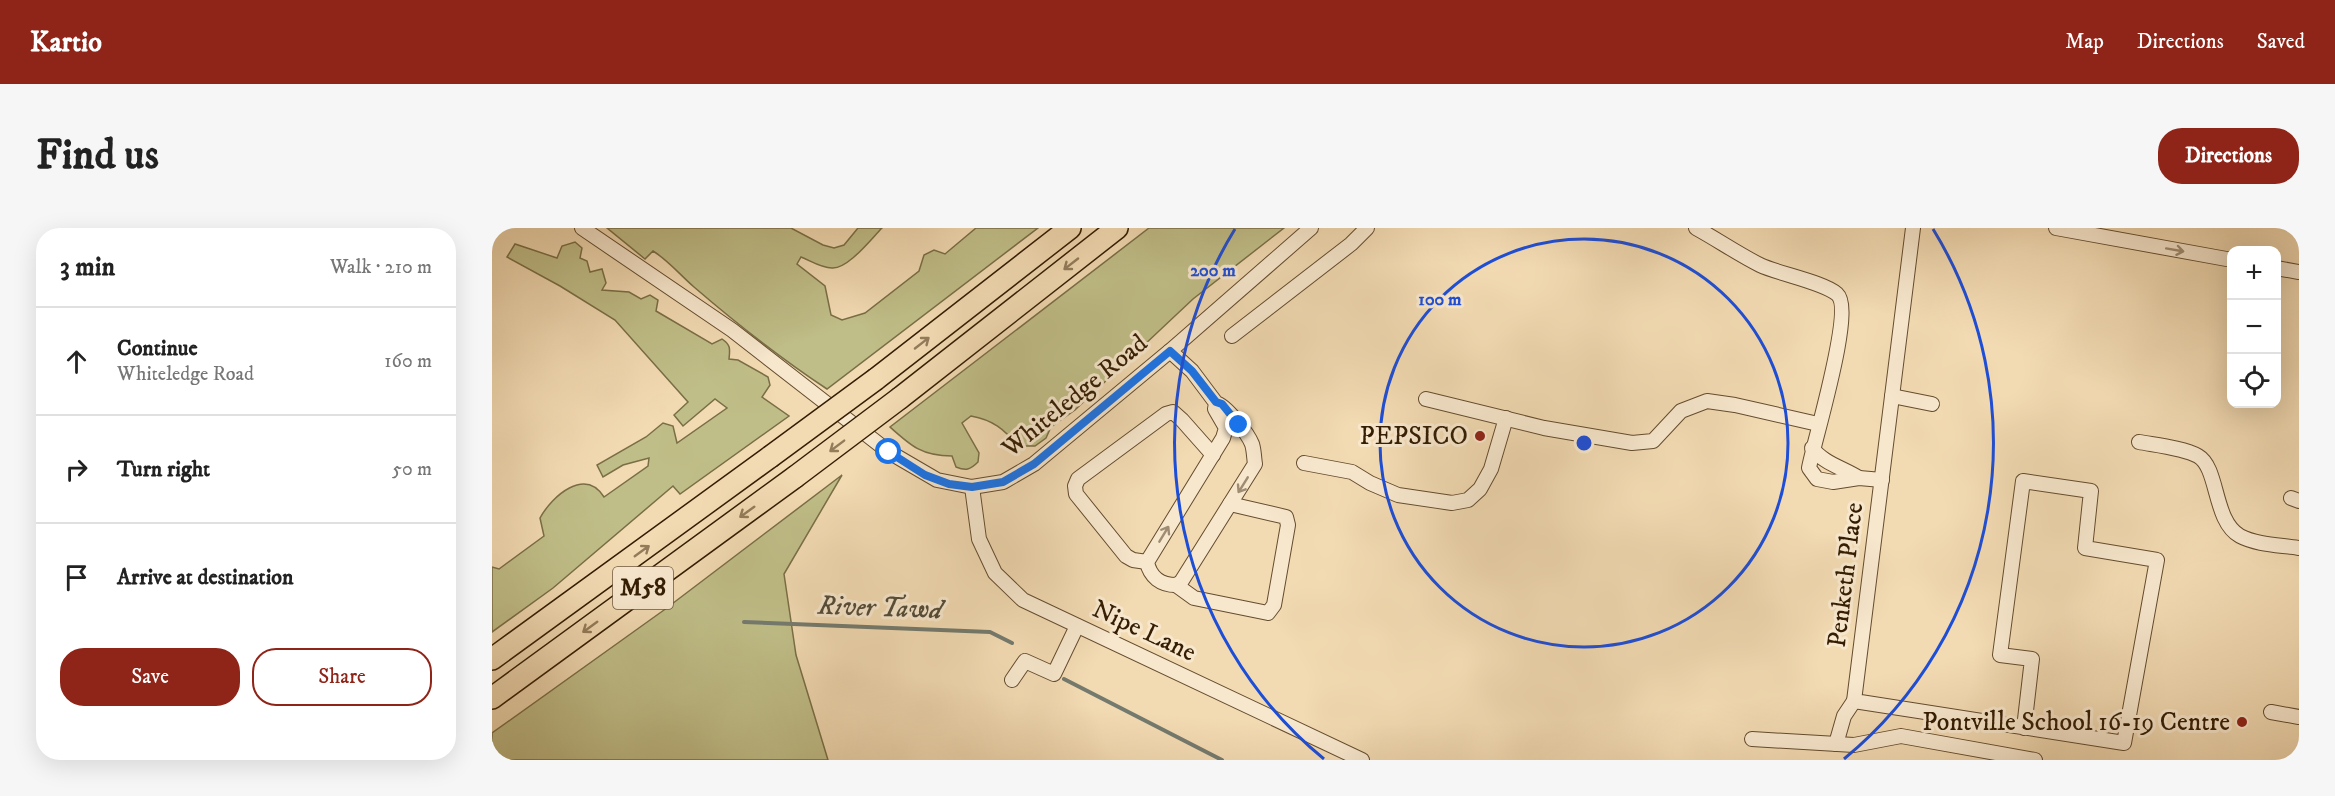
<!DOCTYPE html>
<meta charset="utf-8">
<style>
:root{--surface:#fff;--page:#f6f6f6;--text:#222;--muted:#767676;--line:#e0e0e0;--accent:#8f2418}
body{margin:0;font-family:"IM FELL DW Pica",serif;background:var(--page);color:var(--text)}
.controls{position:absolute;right:18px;top:18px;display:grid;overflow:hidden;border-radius:12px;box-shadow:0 6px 24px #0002}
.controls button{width:54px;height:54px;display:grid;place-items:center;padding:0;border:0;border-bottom:2px solid var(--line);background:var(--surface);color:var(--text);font:30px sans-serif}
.stop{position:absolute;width:18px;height:18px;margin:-14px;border:4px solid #1a73e8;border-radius:50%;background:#fff}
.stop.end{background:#1a73e8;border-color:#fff;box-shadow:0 2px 6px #0008}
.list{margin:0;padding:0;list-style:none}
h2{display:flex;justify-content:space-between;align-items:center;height:78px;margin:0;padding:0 24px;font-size:26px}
h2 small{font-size:20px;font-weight:400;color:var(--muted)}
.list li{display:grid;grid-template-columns:39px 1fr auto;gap:18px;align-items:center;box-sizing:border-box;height:108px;padding:0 24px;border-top:2px solid var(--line)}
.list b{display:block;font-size:22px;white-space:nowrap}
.list p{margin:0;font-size:20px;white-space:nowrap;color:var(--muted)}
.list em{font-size:20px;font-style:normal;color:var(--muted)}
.actions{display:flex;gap:12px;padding:18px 24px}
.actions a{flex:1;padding:14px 0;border:2px solid var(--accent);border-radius:24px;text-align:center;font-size:21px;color:var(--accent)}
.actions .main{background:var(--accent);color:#fff}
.icon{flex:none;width:33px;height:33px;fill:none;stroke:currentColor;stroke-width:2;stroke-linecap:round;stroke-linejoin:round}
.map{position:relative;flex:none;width:1807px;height:532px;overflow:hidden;border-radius:24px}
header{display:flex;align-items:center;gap:36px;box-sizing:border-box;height:84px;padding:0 30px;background:var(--accent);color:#fff}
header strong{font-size:28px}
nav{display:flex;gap:33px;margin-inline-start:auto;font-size:21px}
.intro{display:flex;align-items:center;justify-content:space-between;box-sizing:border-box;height:144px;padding:0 36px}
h1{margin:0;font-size:42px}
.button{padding:15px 27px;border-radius:24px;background:var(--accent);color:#fff;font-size:21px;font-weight:700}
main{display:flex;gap:36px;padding:0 36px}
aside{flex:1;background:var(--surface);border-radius:24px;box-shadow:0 6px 24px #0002}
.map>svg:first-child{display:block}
</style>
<header>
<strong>Kartio</strong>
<nav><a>Map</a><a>Directions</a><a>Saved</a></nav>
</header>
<div class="intro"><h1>Find us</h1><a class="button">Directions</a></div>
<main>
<aside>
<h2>3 min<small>Walk · 210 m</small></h2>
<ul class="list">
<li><svg class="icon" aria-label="ahead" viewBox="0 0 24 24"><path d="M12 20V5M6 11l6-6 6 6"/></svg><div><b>Continue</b><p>Whiteledge Road</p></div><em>160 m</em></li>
<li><svg class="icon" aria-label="right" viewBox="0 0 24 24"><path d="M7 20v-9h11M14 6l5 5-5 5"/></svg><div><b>Turn right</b></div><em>50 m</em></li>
<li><svg class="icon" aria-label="arrive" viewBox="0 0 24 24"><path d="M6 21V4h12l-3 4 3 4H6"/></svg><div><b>Arrive at destination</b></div></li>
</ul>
<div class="actions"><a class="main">Save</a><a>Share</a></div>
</aside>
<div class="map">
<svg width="1807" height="532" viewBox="0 0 1807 532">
<rect width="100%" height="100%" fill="#f2dab2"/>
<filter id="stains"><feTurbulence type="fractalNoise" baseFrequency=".00333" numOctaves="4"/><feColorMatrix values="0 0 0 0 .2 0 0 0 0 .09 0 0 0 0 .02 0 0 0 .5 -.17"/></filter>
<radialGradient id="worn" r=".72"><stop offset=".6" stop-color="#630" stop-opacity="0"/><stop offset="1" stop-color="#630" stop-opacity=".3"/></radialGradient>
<!-- green -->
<g fill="#c0be88" stroke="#7a6e46" stroke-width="1.5">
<path d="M115,0H299L331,17L342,20L352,17L366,0H390C379,11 356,41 340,40C329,40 319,33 309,29L305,36L333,58L339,87L350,92L373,85L427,43L432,27L442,22L453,26L484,0H546L335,161C288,130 245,96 202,59C188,47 177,33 161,23L153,31Z"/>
<path d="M657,0H792L701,71L583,182L559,199L554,210L543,218H526C512,201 501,192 479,188L470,195L487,225L486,234C478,242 474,243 464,239L460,228C430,228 419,218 398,199Z"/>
<path d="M83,14L90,20L88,30L95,33L98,44L110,41L114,55L110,62L137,64L149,71L158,67L166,72L164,83L220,116L230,111C239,117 238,121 237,131L246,132L276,149L278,157L270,169L297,188L188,266L181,258L61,360L0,404V339L7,341L52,308L48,290C60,268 93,239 112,269L156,238L157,230L131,237L111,249L105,237L154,209L171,195L181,198L185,215L235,180L223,171L191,198L182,187L196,174L123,92L68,58L15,29L23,16L65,30L70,18Z"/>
<polygon points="350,247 292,346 304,427 336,532 0,532 0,505 172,382"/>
</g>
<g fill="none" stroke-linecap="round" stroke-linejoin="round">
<!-- stream -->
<g stroke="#747a6e" stroke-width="4">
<polyline points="252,394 498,404 520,415"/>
<polyline points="572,451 730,532"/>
</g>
<defs>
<g id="minor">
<polyline points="90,0 240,102 397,224 445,252 480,259 511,254 542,236 678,123 819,0"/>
<path d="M1204,0C1226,12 1246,26 1268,37C1287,46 1331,54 1345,66C1363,82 1322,212 1317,240L1325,251L1341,254L1367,250L1390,252"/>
<polyline points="1421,0 1362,473 1632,515 1665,332 1593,320 1599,263 1531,253 1508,427 1540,431 1532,500"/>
<polyline points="1564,0 1740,32"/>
<polyline points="1784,40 1807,44"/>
<polyline points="740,108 859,16 875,0"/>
<path d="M678,123L700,143L724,175C734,177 756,206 760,216C762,222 762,230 763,236L689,354L684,357C669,357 658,349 655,334L731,210L734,200L723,181L724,175"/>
<polyline points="1400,168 1440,176"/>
<polyline points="934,171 1052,200 1140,215 1161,213 1189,183 1215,173 1243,177 1326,196"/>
<path d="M1647,214C1663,217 1692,220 1706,228C1727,240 1721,293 1748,308C1765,317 1789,317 1807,320"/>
<path d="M1320,220C1331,235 1351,240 1367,250"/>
<polyline points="812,235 860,244 878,255 906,267 960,275 976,272 988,261 999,241 1014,190"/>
<polyline points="480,259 487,311 503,345 531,372 870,532"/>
<polyline points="1799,270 1807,273"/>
<polyline points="655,334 641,332 634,328 584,266 583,258 586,251 674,186 681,184 690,192 721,227"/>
<polyline points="684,357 702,370 776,385 782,377 796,297 794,289 738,276"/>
<polyline points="520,452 533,433 562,446 585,398"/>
<polyline points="1779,484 1807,489"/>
<polyline points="1260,511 1362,517 1409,508 1543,532"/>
<polyline points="1344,516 1352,488 1362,473"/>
</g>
<g id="highway">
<polyline points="384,151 578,0"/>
<polyline points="408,170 625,0"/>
<polyline points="0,431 278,229"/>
<polyline points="0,470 303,249"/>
</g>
</defs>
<!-- minor casing -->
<use href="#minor" stroke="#644c2f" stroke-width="16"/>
<!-- highway casing -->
<use href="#highway" stroke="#341d03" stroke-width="24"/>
<!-- minor -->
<use href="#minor" stroke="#f7e7cd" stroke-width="14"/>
<!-- highway -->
<use href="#highway" stroke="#f2dab2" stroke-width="21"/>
<defs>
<g id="highway-bridge">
<polyline points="278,229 384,151"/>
<polyline points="303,249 408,170"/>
</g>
</defs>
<!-- highway-bridge casing -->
<use href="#highway-bridge" stroke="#341d03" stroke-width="24" stroke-linecap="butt"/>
<!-- highway-bridge -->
<use href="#highway-bridge" stroke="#f2dab2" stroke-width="21"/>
</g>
<!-- one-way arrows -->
<defs><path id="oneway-shaft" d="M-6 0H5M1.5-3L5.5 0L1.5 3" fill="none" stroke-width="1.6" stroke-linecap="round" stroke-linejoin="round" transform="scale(1.5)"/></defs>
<g stroke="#9f8c72">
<use href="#oneway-shaft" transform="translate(1683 22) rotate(10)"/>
<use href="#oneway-shaft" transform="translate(751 257) rotate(122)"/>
<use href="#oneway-shaft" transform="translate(672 306) rotate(-59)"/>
</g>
<g stroke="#937c5a">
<use href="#oneway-shaft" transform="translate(579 36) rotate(142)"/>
<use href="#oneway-shaft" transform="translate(430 115) rotate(-38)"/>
<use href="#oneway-shaft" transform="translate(345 218) rotate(143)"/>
<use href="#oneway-shaft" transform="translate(255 284) rotate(144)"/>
<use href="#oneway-shaft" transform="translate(150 323) rotate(-36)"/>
<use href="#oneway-shaft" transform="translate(98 399) rotate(144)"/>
</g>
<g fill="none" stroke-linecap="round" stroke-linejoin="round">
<!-- route -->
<polyline stroke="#1a73e8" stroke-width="8" points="397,224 433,247 457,256 480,259 511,254 542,236 678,123 700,143 724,174 730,176 747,197"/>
</g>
<!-- distance rings -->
<g fill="none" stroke="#1d4ed8" stroke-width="3">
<circle cx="1092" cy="215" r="204"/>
<path d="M832 531A409 409 0 0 1 743 1M1441 1A409 409 0 0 1 1352 531"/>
</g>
<!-- markers -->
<g fill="#8f2418" stroke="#f7e7cd" stroke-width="2">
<circle cx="988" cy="208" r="6"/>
<circle cx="1750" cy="494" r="6"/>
</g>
<g text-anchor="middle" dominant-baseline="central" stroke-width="6" stroke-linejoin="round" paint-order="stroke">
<!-- shield labels -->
<rect fill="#f7e7cd" stroke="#6e5a40" stroke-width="1.5" x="121" y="339" width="60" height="42" rx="4.5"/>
<g font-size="24" font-weight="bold" fill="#341d03">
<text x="151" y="360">M58</text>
</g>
<!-- street labels -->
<g font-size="26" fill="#341d03" stroke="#f7e7cd">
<text transform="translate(583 168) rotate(-39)">Whiteledge Road</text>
<text transform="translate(1354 347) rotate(-83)">Penketh Place</text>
<text transform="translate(652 403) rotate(25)">Nipe Lane</text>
</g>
<!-- poi labels -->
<g font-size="26" fill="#341d03" stroke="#f7e7cd" text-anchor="end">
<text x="976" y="208">PEPSICO</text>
<text x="1738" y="494">Pontville School 16-19 Centre</text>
</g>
<!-- water labels -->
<g font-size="27" font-style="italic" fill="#544c39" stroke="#f7e7cd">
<text transform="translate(388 380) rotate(2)">River Tawd</text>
</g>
</g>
<circle cx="1092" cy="215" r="9" fill="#1d4ed8" stroke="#f7e7cd" stroke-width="3"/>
<g font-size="18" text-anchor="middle" font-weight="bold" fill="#1d4ed8" stroke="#f7e7cd" stroke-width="6" stroke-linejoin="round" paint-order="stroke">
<text x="721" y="48">200 m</text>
<text x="948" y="77">100 m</text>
</g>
<rect width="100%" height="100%" filter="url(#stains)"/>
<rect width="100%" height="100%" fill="url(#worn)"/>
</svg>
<div class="controls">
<button>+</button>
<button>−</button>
<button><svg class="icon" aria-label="locate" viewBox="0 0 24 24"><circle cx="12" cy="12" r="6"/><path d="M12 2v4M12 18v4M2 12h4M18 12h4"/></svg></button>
</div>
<div class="stop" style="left:397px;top:224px"></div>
<div class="stop end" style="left:747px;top:197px"></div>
</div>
</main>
